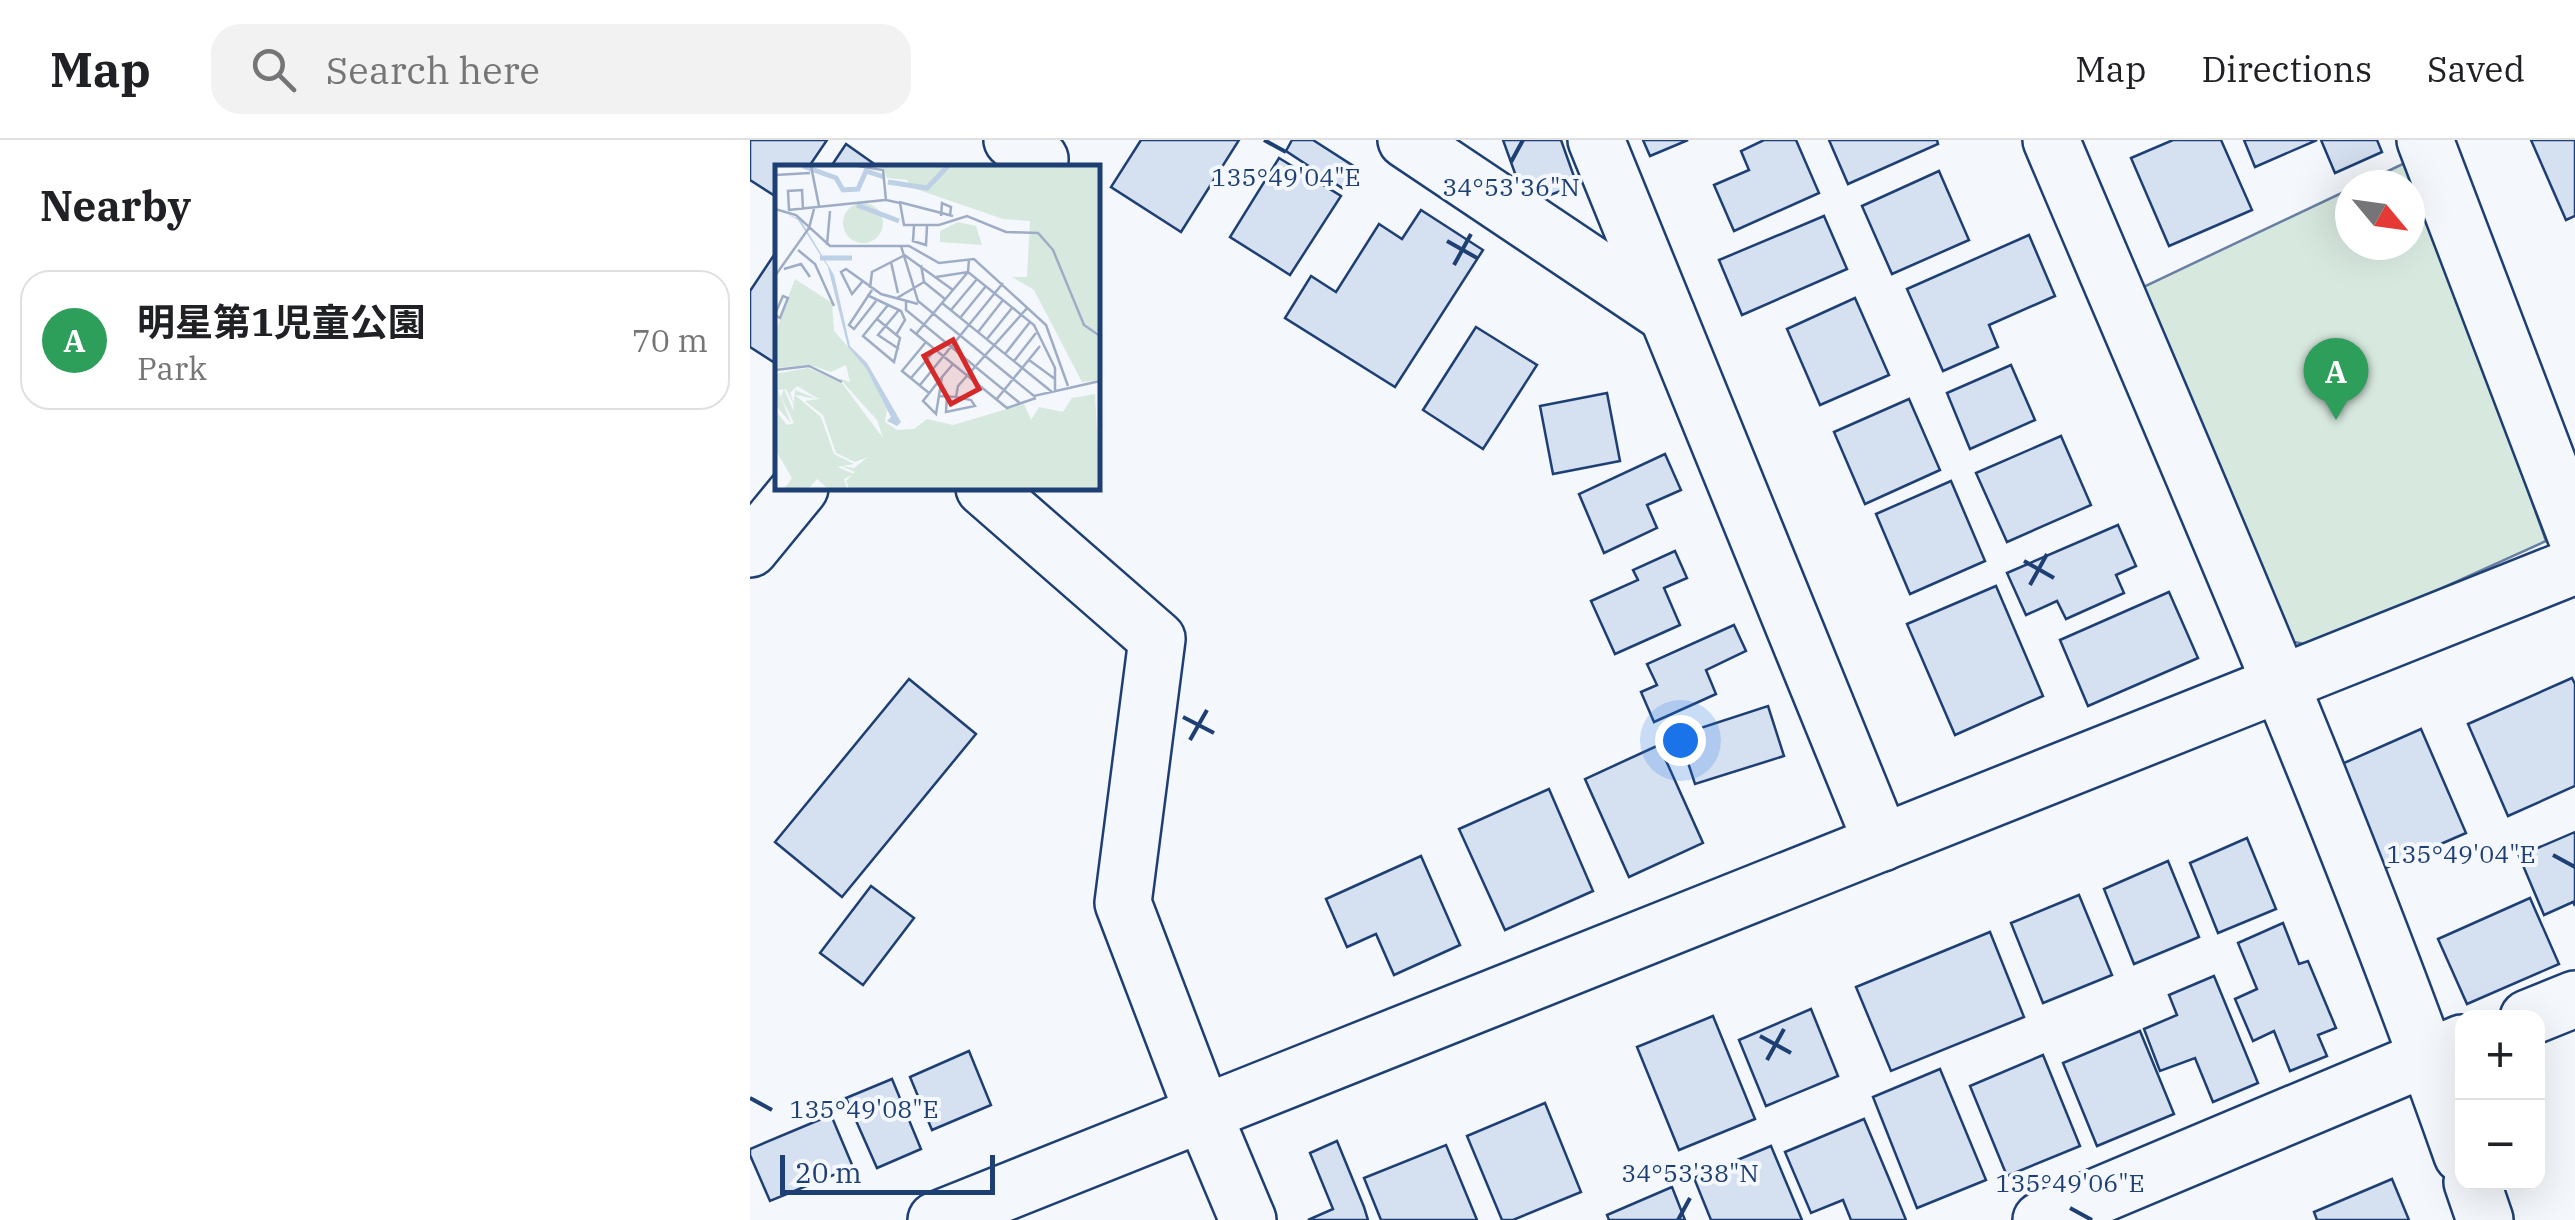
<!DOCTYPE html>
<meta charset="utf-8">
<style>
:root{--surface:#fff;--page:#f2f2f2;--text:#202124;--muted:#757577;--line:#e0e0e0;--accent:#c62828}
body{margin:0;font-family:"IBM Plex Serif","Noto Sans JP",serif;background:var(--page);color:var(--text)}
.controls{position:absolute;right:30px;bottom:30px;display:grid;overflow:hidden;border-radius:20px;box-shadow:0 10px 40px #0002}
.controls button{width:90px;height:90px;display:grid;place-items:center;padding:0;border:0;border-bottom:2px solid var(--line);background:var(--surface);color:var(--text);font:50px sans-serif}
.compass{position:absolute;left:1585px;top:30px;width:90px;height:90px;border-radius:50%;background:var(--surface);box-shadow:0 10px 40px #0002;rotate:119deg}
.scale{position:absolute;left:30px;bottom:25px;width:215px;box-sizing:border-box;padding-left:10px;border:5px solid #1d3f73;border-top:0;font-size:28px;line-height:35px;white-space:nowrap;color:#1d3f73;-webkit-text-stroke:8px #f4f7fb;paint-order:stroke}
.you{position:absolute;left:930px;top:600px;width:35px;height:35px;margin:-25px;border:8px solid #fff;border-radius:50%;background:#1a73e8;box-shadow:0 0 0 15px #1a73e833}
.badge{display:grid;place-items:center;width:65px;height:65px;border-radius:50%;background:var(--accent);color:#fff;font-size:32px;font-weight:700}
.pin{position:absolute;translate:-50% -82px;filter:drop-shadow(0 2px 5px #0008)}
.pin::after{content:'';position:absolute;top:52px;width:35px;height:30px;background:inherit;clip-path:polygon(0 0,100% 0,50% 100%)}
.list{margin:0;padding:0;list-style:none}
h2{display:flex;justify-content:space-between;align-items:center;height:130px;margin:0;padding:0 40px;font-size:42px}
h2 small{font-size:32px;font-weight:400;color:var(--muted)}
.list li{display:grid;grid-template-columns:65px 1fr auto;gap:30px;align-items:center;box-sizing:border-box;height:140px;margin:0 20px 20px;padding:0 20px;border:2px solid var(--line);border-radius:30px}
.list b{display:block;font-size:38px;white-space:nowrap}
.list p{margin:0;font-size:32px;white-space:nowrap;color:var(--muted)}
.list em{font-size:32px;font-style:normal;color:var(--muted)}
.icon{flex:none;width:55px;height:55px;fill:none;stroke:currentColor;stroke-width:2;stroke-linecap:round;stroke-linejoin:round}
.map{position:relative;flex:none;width:1825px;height:1080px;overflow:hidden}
header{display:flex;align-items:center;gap:60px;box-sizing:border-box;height:140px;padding:0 50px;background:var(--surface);border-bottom:2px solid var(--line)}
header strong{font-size:48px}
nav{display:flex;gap:55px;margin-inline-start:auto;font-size:35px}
.search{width:700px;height:90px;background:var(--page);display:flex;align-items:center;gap:25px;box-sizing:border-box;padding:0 35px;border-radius:30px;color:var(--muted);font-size:38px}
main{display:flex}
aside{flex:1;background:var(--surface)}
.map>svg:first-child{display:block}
</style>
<header>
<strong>Map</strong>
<div class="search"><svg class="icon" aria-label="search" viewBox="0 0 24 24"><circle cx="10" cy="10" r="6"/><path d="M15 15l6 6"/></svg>Search here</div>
<nav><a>Map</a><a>Directions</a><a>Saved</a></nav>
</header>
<main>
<aside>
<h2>Nearby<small></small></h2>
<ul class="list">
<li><span class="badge" style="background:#2e9e5b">A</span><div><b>明星第1児童公園</b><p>Park</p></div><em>70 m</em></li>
</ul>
</aside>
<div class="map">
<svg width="1825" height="1080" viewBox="0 0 1825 1080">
<rect width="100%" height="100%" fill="#f4f7fb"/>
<!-- green -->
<polygon fill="#d7e8df" stroke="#687fa3" stroke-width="2.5" points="1661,20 1796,401 1564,506 1511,495 1368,159 1600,49 1600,105 1660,105 1660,45 1609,45"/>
<!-- building -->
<g fill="#d5e0f0" stroke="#1d3f73" stroke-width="2.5">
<polygon points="0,0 77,0 58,28 28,28 28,58 0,40"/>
<polygon points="391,0 489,0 431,92 361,47"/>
<polygon points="542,0 563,0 605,27 592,48 536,11"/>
<polygon points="753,0 811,0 827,45 776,64"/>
<polygon points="893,0 938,0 900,16"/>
<polygon points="1014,0 1046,0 1069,53 984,91 964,45 999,30 991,11"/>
<polygon points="1079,0 1187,0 1188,4 1098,44"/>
<polygon points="1423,0 1471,0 1502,70 1419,106 1381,18"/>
<polygon points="1494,0 1567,0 1505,27"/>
<polygon points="1571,0 1627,0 1632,12 1585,33"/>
<polygon points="1781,0 1825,0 1825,76 1816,80"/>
<polygon points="96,4 130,28 80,28"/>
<polygon points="529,18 591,56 540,135 480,97"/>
<polygon points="1189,31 1219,100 1142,134 1112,66"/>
<polygon points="671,70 733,110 645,247 535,178 561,136 586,152 629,84 652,99"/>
<polygon points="1074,76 1097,129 992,175 969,120"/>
<polygon points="1279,95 1305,156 1239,185 1248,207 1193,231 1157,149"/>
<polygon points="28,109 28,225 0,207 0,151"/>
<polygon points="1105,158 1139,235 1070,265 1037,189"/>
<polygon points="726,187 787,225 733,309 673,270"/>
<polygon points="1261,225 1285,280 1220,309 1197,253"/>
<polygon points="857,253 870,321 803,334 790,266"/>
<polygon points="1159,259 1190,330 1115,364 1084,292"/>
<polygon points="1311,296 1341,365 1257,402 1226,333"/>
<polygon points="915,314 931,350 897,365 907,388 854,413 829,354"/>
<polygon points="1201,341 1235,421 1160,454 1126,374"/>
<polygon points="1368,385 1386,426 1366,435 1374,453 1316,479 1307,461 1276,475 1257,433"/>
<polygon points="925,411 937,438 914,448 930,485 865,514 841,461 888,440 883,430"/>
<polygon points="1246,446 1293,556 1205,595 1157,484"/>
<polygon points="1419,452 1448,518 1338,566 1310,500"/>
<polygon points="984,485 996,511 956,530 966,554 904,582 891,552 907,545 897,524"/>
<polygon points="1822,538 1825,544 1825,646 1758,676 1718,584"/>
<polygon points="159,539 226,594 92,757 25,702"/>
<polygon points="1018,566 1034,616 945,644 929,595"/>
<polygon points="1671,589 1716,693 1631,730 1585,627"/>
<polygon points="909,605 953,703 879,737 835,639"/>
<polygon points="799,649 843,751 755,790 709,689"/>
<polygon points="1825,692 1825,766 1823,762 1794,775 1769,716"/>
<polygon points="1497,698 1526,769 1468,793 1440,723"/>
<polygon points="671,716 710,805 644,835 626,794 597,807 576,759"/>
<polygon points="1418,721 1449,797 1384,824 1354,749"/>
<polygon points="121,746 164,778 113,845 70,813"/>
<polygon points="1329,755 1362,835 1293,863 1261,783"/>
<polygon points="1780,758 1809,824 1717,864 1688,799"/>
<polygon points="1533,783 1549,824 1558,821 1586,888 1568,895 1577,916 1540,931 1524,891 1503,901 1485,859 1507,849 1488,803"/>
<polygon points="1240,792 1274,877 1141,931 1106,847"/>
<polygon points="1464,836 1508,943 1463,962 1445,918 1410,931 1394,889 1427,875 1419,855"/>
<polygon points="1061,869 1088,936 1016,966 989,900"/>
<polygon points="963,876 1005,979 929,1010 887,907"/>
<polygon points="1390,891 1424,974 1347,1006 1313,923"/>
<polygon points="219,911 241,965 182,990 160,937"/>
<polygon points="1293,915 1330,1006 1257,1036 1220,946"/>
<polygon points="1190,929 1236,1040 1167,1068 1123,957"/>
<polygon points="142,939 171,1009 127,1028 96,958"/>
<polygon points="795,963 831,1052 763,1080 752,1080 717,996"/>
<polygon points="81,975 103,1027 20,1061 0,1015 0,1009"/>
<polygon points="1114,979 1140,1041 1156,1080 1101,1080 1093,1060 1061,1073 1035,1012"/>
<polygon points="587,1001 614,1067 618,1080 558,1080 583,1069 560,1013"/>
<polygon points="696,1005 727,1080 631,1080 614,1038"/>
<polygon points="1021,1006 1052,1080 961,1080 944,1038"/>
<polygon points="1642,1039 1659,1080 1567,1080 1564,1072"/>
<polygon points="922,1047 935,1080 859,1080 857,1075"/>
</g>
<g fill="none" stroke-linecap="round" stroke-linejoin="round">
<defs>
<g id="street">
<polyline points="262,0 290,19"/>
<polyline points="656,0 917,175"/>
<polyline points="846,0 1132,703"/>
<path d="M1301,0C1443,336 1591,671 1712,1015"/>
<polyline points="1675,0 1825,394"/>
<polyline points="234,348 407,499 373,763 453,973 498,1080"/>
<polyline points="0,409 50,348"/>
<polyline points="1778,878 1825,859"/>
<polyline points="1722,1042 1735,1080"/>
<polyline points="186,1080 1825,426"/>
<polyline points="1291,1080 1712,903"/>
</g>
</defs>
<!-- street casing -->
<use href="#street" stroke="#1d3f73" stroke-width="60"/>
<!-- street -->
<use href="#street" stroke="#f4f7fb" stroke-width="55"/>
</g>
<!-- ticks -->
<path fill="none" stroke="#1d3f73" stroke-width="4" d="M514,0L536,12M761,22L773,0M697,101L727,118M704,125L721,94M1274,421L1304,438M1280,445L1297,414M433,577L464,593M440,600L457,570M1803,715L1825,727M1010,896L1041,913M1017,920L1034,889M0,958L22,970M1320,1068L1342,1080M928,1080L940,1058"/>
<!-- overview -->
<g transform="translate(25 25)">
<rect width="325" height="325" fill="#f4f7fb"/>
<path d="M106,1H325V168L308,160L325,173V215L307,217L259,125L237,112H252L255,56L228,54L138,23L132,15L112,13ZM68 58a20 20 0 1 1 40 0a20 20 0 1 1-40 0ZM183,57L201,61L207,80L165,77V66ZM20,114L57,138L59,166L92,203L112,245L110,257L122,265L139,264L152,254L178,260L249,239L256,255L264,242L288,247L297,233L320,229L325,324H74L71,316L80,307L66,301L79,303L93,292L80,297L61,288L48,250L30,236L44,234L22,221L15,228L20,242L11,224L3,225L16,258L0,240V209L33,203L66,217L108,273L102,255L64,213L75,217L71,200L56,207L35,200L0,203V169ZM9,224L18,245L20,225L42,234L20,230L46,252L59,289L79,299L62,302L79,309L69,314L72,324H53L42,314L35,322L9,324L17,313L0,284V245L12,260L19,258L6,232Z" fill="#d7e8df"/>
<path d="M12,49L25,54L59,110L75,181L92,198L126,257L122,261L112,256L116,252L91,203L73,182L53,102L23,55Z" fill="#bed0e5"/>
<path fill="none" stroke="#bed0e5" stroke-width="5" d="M28,1L61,13L68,25L83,24L91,6L109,12M113,17L152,23L173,1M82,40L124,56M45,93H77"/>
<path fill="none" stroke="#9eadc5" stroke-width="2.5" d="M36,1L44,41M83,1L108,5L111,35L125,38L129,60H164L192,51L231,67L263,68L278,85L309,160L325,171M0,10L35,8M124,37L178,51M0,44L21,50L55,81H134L164,98L199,94L271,160L293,221M13,45L110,35M14,45L13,26L27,25L28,44M166,51L167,38L176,42L175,51M139,61L138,76L151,80L152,61M52,80L55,46M126,81L143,136L259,231L325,216M23,85L40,99L59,141M128,89L178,125M116,97L123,128M146,100L149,117L170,134M9,104L26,99L35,112M0,111L34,63L39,44M161,112L193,107L259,160L280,203V226M87,117L77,129L66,107L71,104L106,129L143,139M95,123L97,107L128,91M97,125L74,160L79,164L101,136M92,130L126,146L130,155L121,170M122,133L149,117M131,137V145L246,239M167,138L277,227M124,145L103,170L124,184M176,145L202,114M0,149L8,131L13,133L5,153L0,150M185,153L211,121M102,154L125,173L119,197L88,171L113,140M135,164L232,243L261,233M203,167L228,135M141,169L193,107L194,94M212,174L237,143M151,177L127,206L154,228M230,189L255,157M254,195L280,214M239,196L261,168M0,205L34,201L67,217M167,212L161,249L148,236L167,212L178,199M136,213L160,185M145,220L228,118M165,231L181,232L196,235L200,241L171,247L172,231M181,232L183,221L253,142M221,235L265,181"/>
<path fill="#d62828" fill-opacity="0.15" stroke="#d62828" stroke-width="5" d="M178,175L204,224L176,239L149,191Z"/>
<rect width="325" height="325" fill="none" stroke="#1d3f73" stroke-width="5"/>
</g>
<g font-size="25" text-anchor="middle" fill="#1d3f73" stroke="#f4f7fb" stroke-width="8" stroke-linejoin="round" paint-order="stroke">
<text x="536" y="46">135°49'04"E</text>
<text x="761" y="56">34°53'36"N</text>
<text x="1711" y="723">135°49'04"E</text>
<text x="114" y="978">135°49'08"E</text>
<text x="940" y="1042">34°53'38"N</text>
<text x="1320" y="1052">135°49'06"E</text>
</g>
</svg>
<div class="controls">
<button>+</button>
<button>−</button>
</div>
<svg class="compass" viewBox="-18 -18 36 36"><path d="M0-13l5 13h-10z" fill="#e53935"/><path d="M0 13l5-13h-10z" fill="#757577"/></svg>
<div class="scale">20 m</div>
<div class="you"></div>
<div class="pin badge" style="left:1586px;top:280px;background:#2e9e5b">A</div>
</div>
</main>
